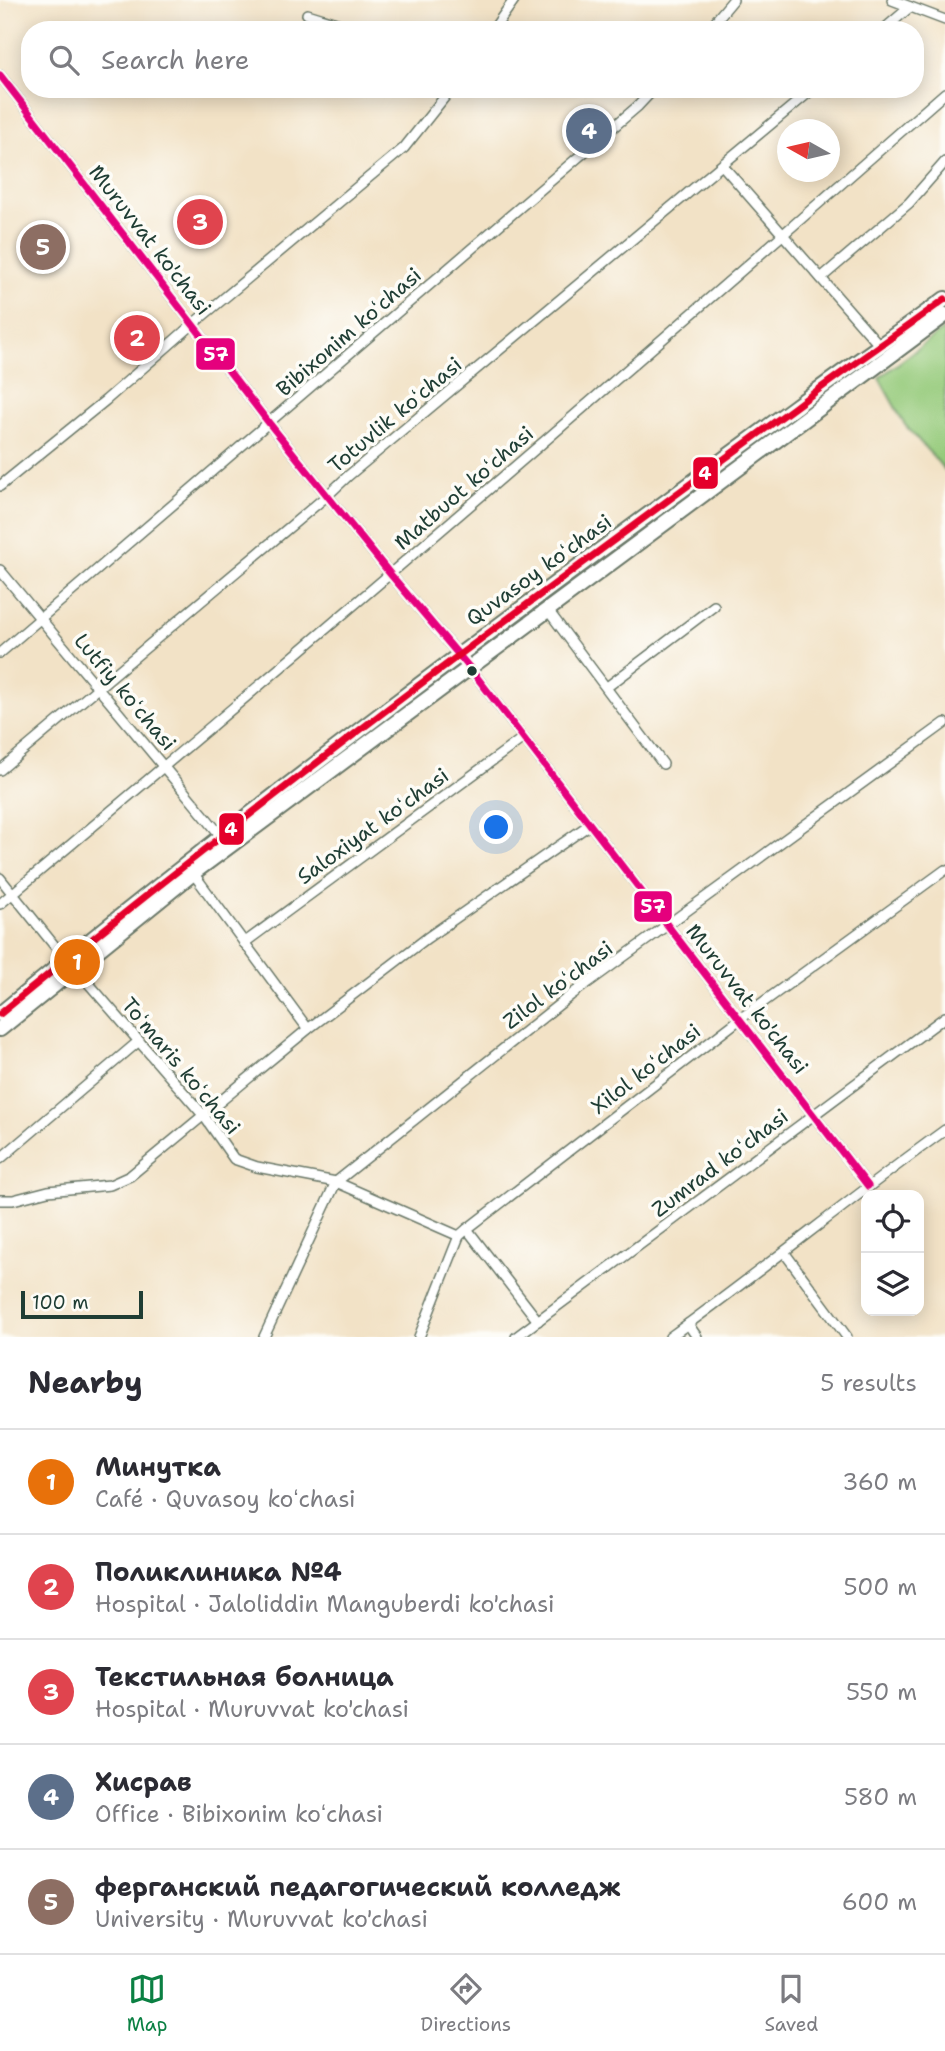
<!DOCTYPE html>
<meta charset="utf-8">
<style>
:root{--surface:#fff;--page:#f2f2f3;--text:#2b2b33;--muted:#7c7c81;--line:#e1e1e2;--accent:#0b8043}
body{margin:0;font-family:"Shantell Sans",sans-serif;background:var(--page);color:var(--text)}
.controls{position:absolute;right:21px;bottom:21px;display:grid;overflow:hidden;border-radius:14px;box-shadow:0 4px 18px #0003}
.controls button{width:63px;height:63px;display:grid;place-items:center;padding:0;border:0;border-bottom:2px solid var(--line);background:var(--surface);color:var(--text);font:35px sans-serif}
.compass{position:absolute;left:777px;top:119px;width:63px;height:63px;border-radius:50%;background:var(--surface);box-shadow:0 4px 18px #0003;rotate:278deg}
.scale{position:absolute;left:21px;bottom:18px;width:122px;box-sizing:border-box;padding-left:7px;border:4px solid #1f3d34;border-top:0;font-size:19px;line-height:24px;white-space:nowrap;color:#1f3d34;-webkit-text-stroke:5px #fdfcf7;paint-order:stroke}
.you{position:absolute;left:497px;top:828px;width:24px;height:24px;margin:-18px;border:5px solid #fff;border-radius:50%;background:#1a73e8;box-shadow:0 0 0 10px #1a73e833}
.badge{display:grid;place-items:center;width:46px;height:46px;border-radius:50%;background:var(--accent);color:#fff;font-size:23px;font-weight:700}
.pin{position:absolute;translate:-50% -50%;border:4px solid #fff;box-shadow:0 2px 7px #0006}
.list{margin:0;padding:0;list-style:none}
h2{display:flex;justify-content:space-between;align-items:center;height:91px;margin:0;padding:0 28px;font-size:30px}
h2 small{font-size:23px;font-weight:400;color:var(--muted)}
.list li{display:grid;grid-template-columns:46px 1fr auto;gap:21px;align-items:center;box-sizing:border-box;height:105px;padding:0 28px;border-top:2px solid var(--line)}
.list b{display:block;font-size:26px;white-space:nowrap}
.list p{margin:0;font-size:23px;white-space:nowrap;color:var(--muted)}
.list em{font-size:23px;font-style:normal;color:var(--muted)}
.icon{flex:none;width:38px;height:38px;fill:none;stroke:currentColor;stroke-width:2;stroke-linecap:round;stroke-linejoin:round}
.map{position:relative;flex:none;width:945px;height:1337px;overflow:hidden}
.search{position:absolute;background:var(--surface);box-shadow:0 4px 18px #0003;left:21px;right:21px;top:21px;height:77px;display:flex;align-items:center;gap:18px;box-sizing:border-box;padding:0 24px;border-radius:28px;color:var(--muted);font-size:26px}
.sheet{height:616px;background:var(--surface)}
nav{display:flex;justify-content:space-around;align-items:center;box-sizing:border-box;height:98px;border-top:2px solid var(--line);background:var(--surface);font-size:19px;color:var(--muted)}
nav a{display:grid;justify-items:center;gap:4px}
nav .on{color:var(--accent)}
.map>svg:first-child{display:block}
</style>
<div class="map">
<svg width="945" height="1337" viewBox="0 0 945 1337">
<rect width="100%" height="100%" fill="#fdfcf7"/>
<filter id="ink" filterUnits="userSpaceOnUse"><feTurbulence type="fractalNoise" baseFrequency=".0143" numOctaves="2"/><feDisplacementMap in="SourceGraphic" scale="14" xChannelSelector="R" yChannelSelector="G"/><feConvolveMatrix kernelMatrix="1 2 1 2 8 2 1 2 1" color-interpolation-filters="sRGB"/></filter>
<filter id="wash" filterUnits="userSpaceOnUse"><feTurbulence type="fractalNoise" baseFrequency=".00686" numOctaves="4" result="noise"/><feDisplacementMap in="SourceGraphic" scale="28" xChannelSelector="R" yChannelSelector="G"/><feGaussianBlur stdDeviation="1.57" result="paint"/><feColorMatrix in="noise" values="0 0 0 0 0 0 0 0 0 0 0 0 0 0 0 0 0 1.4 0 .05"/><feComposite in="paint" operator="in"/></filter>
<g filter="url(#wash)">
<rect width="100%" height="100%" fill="#f2e2c6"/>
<!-- green -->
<polygon fill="#96cb7c" stroke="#5a8458" stroke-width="2" points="945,328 945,470 905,425 879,378"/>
</g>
<g filter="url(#ink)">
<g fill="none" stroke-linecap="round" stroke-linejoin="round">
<defs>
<g id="minor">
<polyline points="892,0 945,20"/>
<polyline points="307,14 359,30"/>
<polyline points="493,30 514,0"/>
<polyline points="708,30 733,0"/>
<polyline points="883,30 910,7"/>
<polyline points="0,75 269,423 391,575 469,667 868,1186"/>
<polyline points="723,166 881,347"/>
<polyline points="821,278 909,203 945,162"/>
<polyline points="0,486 106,400 193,324 404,148 451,89"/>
<polyline points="0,570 222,837"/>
<polyline points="547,609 663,764"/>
<polyline points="0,653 638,106 654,89"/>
<polyline points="607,687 714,606"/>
<polyline points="0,770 329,494 348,476 813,89"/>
<polyline points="193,873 308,1029"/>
<polyline points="0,878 66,960 83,977 204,1116 234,1159 257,1167 336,1182 459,1236"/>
<path d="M0,904C319,638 633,366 945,93"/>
<polyline points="244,943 523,738"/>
<polyline points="0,1159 139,1041"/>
<polyline points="0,1200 13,1200 48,1191 110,1185 130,1176 308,1029 427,938 589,825"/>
<polyline points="467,1229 538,1321"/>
<polyline points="784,1252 847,1337"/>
<polyline points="688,1324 697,1337"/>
<polyline points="264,1337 336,1182 571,995 945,723"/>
<polyline points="419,1337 459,1236 467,1229 740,1019 945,870"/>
<polyline points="516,1337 945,1017"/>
<path d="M670,1337C763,1270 852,1197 945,1130"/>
</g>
<g id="primary">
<path d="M0,1014C257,802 526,604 795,407C844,370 895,336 945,299"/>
<polyline points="0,1029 193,873 945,315"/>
</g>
</defs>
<!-- minor casing -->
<use href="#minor" stroke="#697767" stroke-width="12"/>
<!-- primary casing -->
<use href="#primary" stroke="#697767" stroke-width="18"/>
<!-- minor -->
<use href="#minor" stroke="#fff" stroke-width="9"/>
<!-- primary -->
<use href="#primary" stroke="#fff" stroke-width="14"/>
<defs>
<polyline id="bus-1" points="0,75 269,423 391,575 469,667 868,1186"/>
<path id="bus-2" d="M0,1014C257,802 526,604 795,407C844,370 895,336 945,299"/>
</defs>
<!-- bus-1 casing -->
<use href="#bus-1" stroke="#fdfcf7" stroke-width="12"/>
<!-- bus-2 casing -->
<use href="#bus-2" stroke="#fdfcf7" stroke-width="12"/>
<!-- bus-1 -->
<use href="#bus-1" stroke="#e5007d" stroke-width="7"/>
<!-- bus-2 -->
<use href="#bus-2" stroke="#e4002b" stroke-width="7"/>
</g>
</g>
<!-- markers -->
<circle fill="#1f3d34" stroke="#fdfcf7" stroke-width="2.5" cx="472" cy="671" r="6"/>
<g text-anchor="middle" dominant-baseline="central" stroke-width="7" stroke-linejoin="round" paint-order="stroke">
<!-- street labels -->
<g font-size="21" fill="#1f3d34" stroke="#fdfcf7">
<text transform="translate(150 240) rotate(52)">Muruvvat ko'chasi</text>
<text transform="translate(349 332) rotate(-41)">Bibixonim koʻchasi</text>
<text transform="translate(395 415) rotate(-40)">Totuvlik koʻchasi</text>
<text transform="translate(464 488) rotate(-41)">Matbuot koʻchasi</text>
<text transform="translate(539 570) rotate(-36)">Quvasoy koʻchasi</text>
<text transform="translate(125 692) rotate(50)">Lutfiy koʻchasi</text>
<text transform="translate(373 826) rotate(-36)">Saloxiyat koʻchasi</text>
<text transform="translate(558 985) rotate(-37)">Zilol koʻchasi</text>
<text transform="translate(747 999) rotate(52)">Muruvvat ko'chasi</text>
<text transform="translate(181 1066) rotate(50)">Toʻmaris koʻchasi</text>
<text transform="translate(646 1069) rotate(-38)">Xilol koʻchasi</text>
<text transform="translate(720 1163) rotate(-37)">Zumrad koʻchasi</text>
</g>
</g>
<g stroke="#fdfcf7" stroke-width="2.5">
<rect x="195" y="337" width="41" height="34" rx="7" fill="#e5007d"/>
<rect x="692" y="456" width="27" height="34" rx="7" fill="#e4002b"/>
<rect x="218" y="812" width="27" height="34" rx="7" fill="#e4002b"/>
<rect x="633" y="890" width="40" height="33" rx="7" fill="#e5007d"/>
</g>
<g font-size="19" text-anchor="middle" font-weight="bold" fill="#fff">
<text x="216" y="361">57</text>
<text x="705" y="480">4</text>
<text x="231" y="836">4</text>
<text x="653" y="913">57</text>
</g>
</svg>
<div class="controls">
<button><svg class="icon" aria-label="locate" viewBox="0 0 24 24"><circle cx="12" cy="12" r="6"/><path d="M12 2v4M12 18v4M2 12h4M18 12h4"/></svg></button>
<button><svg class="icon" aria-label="layers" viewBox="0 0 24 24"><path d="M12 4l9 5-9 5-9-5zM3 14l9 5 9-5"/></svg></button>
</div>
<svg class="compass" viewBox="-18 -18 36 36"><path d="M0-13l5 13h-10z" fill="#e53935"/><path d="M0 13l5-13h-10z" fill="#7c7c81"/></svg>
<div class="scale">100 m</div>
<div class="you"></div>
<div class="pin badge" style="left:77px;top:962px;background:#e8710a">1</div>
<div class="pin badge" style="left:137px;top:338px;background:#e0444e">2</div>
<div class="pin badge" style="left:200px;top:222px;background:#e0444e">3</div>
<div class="pin badge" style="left:589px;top:131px;background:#5c6f8a">4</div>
<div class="pin badge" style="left:43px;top:247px;background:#8d6e63">5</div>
<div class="search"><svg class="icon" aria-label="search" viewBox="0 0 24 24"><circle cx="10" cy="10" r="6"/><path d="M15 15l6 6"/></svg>Search here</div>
</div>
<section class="sheet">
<h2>Nearby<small>5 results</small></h2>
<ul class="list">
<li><span class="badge" style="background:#e8710a">1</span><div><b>Минутка</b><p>Café · Quvasoy koʻchasi</p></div><em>360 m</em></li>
<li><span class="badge" style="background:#e0444e">2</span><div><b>Поликлиника №4</b><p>Hospital · Jaloliddin Manguberdi ko'chasi</p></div><em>500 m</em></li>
<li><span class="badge" style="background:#e0444e">3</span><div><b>Текстильная болница</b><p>Hospital · Muruvvat ko'chasi</p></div><em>550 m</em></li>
<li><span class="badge" style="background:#5c6f8a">4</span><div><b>Хисрав</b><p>Office · Bibixonim koʻchasi</p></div><em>580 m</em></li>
<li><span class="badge" style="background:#8d6e63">5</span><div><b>ферганский педагогический колледж</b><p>University · Muruvvat ko'chasi</p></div><em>600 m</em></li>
</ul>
</section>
<nav>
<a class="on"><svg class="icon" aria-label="map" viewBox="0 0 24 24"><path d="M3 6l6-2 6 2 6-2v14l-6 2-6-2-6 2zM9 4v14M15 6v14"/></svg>Map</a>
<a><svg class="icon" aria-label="directions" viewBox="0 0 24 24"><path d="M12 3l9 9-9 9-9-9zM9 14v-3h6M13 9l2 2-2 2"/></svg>Directions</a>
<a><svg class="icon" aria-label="saved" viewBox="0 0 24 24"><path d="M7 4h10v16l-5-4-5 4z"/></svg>Saved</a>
</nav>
